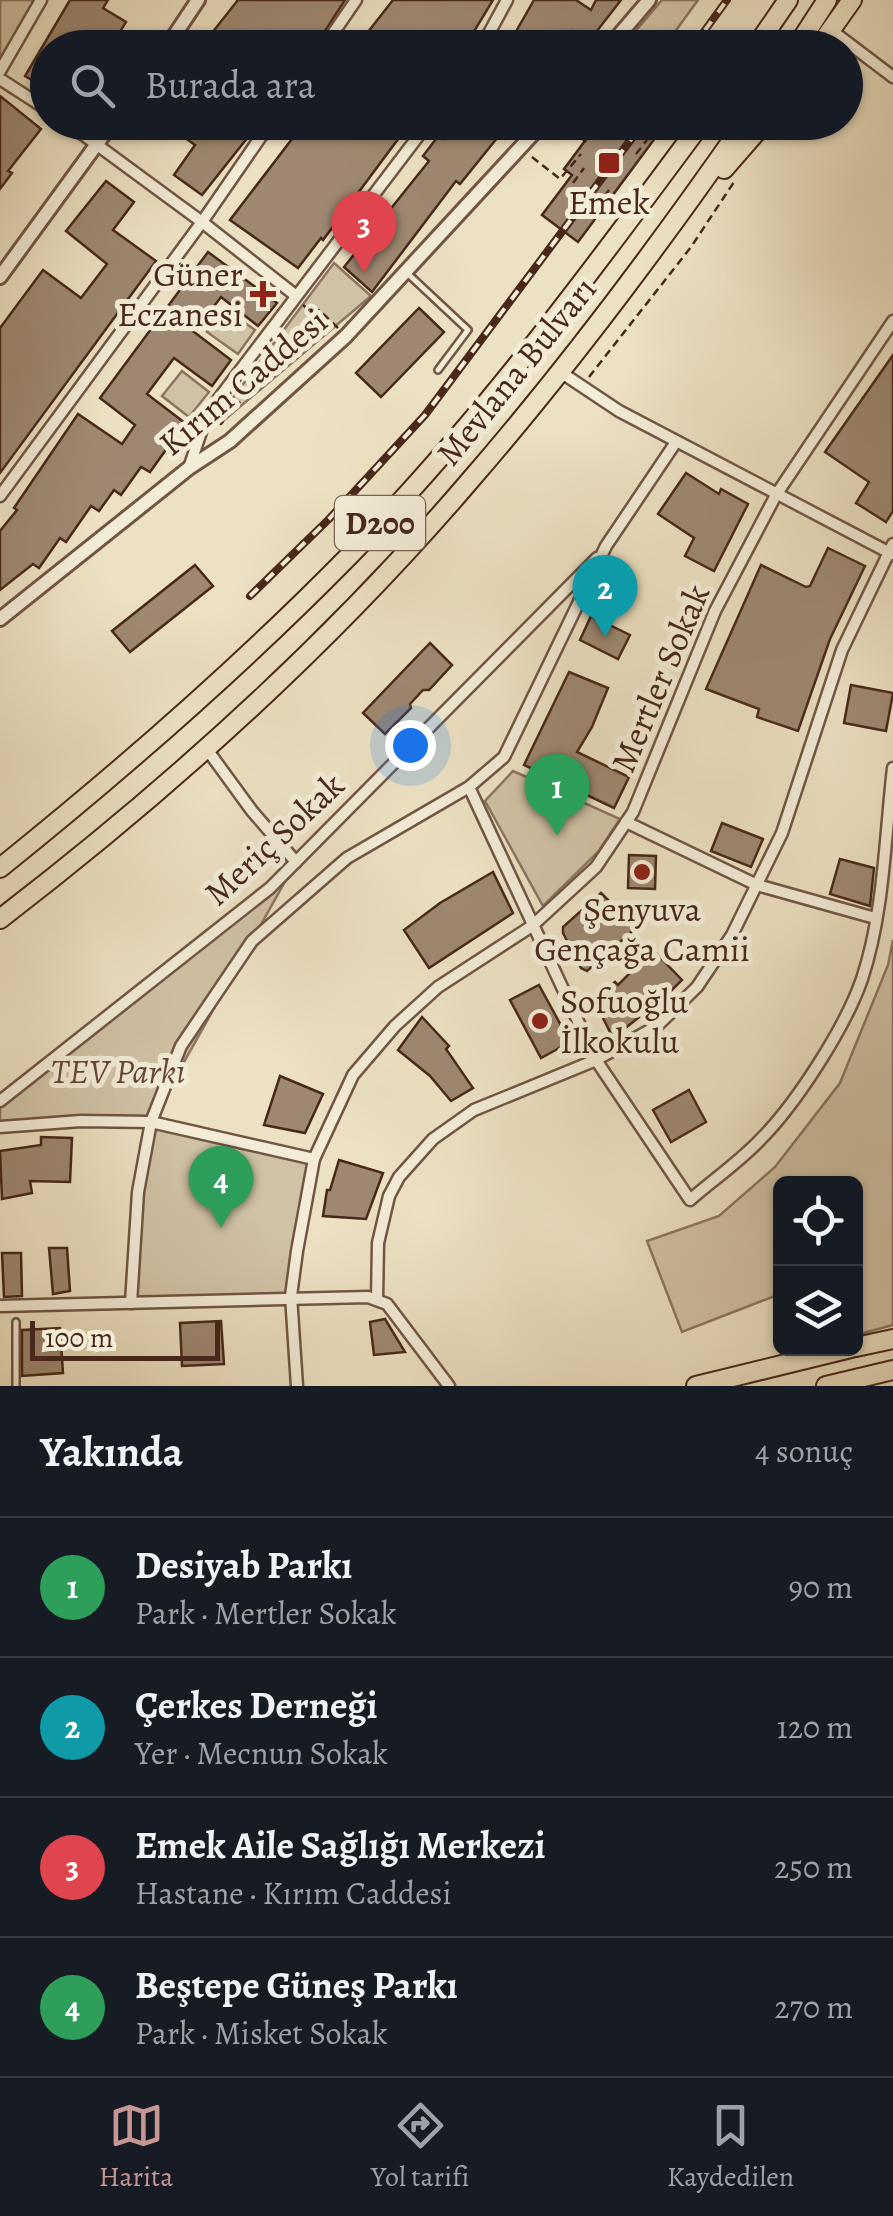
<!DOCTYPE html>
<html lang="tr">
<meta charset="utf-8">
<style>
:root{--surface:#171b24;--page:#242831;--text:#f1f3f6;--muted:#9ea1a6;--line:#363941;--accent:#c59692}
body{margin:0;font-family:Alegreya,serif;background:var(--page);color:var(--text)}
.controls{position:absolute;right:30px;bottom:30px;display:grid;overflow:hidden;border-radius:15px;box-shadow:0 2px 8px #0004}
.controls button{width:90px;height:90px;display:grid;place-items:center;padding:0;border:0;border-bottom:2px solid var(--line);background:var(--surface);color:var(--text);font:50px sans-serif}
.scale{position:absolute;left:30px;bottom:25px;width:190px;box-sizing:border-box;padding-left:10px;border:5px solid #49281a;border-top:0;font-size:28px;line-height:35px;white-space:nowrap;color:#49281a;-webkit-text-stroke:8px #f3ecd7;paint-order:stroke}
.you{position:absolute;left:410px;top:745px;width:35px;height:35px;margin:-25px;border:8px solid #fff;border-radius:50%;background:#1a73e8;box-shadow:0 0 0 15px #1a73e833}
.badge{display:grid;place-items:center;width:65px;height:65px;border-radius:50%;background:var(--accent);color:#fff;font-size:32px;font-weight:700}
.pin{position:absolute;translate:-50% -82px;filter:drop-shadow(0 2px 5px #0008)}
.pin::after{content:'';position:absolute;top:52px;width:35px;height:30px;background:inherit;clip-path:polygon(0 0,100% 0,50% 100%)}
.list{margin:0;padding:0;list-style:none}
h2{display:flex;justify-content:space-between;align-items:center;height:130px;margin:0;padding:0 40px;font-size:42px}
h2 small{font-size:32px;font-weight:400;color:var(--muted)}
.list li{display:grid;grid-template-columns:65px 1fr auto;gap:30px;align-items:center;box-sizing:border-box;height:140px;padding:0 40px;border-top:2px solid var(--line)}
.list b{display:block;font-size:38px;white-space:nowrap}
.list p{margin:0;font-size:32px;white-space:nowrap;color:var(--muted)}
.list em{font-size:32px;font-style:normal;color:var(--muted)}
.icon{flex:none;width:55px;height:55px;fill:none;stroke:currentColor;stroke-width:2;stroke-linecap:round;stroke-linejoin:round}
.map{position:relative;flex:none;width:893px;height:1386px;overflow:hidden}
.search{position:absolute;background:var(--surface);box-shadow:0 2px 8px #0004;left:30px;right:30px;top:30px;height:110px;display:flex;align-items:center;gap:25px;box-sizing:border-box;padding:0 35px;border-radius:55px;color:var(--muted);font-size:38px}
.sheet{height:690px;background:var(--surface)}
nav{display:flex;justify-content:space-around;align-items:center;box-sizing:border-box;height:140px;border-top:2px solid var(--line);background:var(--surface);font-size:28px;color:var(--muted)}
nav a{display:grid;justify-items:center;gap:5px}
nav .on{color:var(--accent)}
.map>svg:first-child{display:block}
</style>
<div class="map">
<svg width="893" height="1386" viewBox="0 0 893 1386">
<rect width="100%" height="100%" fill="#ece1c2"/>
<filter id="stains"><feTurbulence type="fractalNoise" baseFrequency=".002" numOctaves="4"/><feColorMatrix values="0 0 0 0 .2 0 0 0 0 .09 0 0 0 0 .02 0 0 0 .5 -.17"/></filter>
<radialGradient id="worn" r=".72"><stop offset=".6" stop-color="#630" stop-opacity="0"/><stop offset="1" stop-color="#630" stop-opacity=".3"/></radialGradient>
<!-- green -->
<g fill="#d0c2a5" stroke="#8c7560" stroke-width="2.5">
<polygon points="0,0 41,0 0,71"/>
<polygon points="662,0 698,0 664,47 622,47"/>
<polygon points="334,263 371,296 223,421 220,415"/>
<polygon points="224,308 255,330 238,354 207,332"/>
<polygon points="182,371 209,392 189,417 162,396"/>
<polygon points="513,771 620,819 598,852 543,906 485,801"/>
<polygon points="296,862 151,1121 314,1159 291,1296 131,1303 150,1122 0,1128 0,1100"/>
<polygon points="893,940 893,1325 856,1335 856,1184 780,1184 780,1294 682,1332 647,1241 719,1216 775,1167 840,1083 888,965"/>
</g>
<!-- building -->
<g fill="#9e8871" stroke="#49281a" stroke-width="2.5">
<polygon points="70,0 108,0 103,8 126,22 110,48 48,48 48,89 25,76"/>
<polygon points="238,0 345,0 314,48 200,48"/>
<polygon points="393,0 493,0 464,48 362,48 368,39 364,37"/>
<polygon points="534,0 576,0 591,10 596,0 621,0 590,40 572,31 563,48 519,48 510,42"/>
<polygon points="0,96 41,129 8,171 12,173 0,189"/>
<polygon points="163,122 260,122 202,195 174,175 195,145"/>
<polygon points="305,122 337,122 353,135 357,134 366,122 402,122 407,127 323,240 321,238 298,268 230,220"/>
<polygon points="457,122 510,122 460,184 456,181 372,292 344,267 429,161 423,156 439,135 444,139"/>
<polygon points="599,122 667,122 578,242 542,215 572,175 564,169"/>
<polygon points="106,181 134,202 113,230 156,261 0,473 0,328 43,270 81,298 107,264 66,231"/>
<polygon points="208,252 277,303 258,326 221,297 194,332 231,360 212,386 174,358 147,394 185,423 150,472 141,467 121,495 114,490 99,511 91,506 66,542 60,538 39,568 33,564 0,590 0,531 17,510 14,508 78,414 122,444 135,425 100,398"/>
<polygon points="419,308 444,332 381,397 356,373"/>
<polygon points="893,355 893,511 886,522 856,503 869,482 825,452"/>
<polygon points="686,473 719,494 721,489 748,504 714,571 685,556 694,538 658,514"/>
<polygon points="828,548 865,566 830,639 798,731 757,717 759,709 706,689 761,565 806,587 810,586"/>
<polygon points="195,565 213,586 130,652 112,631"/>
<polygon points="591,616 630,635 618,659 580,640"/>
<polygon points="430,643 452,665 429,690 423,690 410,704 411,708 385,734 363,713"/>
<polygon points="569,672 608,688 592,727 577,752 629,777 614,808 524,765"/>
<polygon points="851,685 893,693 886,731 844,723"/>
<polygon points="722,823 763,839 751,867 711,851"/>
<polygon points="629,855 656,856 655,889 628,888"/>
<polygon points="840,859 874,868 870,906 830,894"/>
<polygon points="493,872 513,913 429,968 404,930 440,903"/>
<polygon points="601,893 636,928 587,971 581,968 563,933 563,927"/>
<polygon points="653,950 682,980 654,1008 653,1006 613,1038 594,1000 615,982 618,985"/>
<polygon points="539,985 570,1042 541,1058 510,1000"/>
<polygon points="422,1017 449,1046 446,1049 473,1088 451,1101 430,1076 398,1050"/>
<polygon points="280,1076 323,1094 305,1133 264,1125"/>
<polygon points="689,1090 706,1122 671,1142 653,1110"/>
<polygon points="41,1137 72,1138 70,1182 30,1181 32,1193 2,1199 0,1151 41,1145"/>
<polygon points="339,1160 383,1173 366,1219 323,1216 327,1190 330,1190"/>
<polygon points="49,1248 67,1248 70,1291 53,1294"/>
<polygon points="2,1253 21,1253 22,1296 4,1297"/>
<polygon points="385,1319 405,1352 374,1355 370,1322"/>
<polygon points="221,1321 224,1364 182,1366 180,1323"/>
<polygon points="60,1328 63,1373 22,1376 22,1330"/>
</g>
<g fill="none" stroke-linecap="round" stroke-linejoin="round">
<defs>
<g id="service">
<polyline points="406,272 468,330 438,370"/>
<polyline points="16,1386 16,1322"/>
</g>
<g id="minor">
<polyline points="831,30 893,77"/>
<polyline points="323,48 356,0"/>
<polyline points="481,48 507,0"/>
<polyline points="0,71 41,0"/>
<polyline points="0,79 48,110"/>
<polyline points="66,122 202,222 295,295"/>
<polyline points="559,371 619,411 892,554"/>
<polyline points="189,468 207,414 429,122"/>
<polyline points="0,496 202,222 271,122"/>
<polyline points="206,748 252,811 296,862"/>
<path d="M469,787L596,1060L690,1200C713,1180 739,1162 760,1140C796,1104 845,1028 862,979C884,913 885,837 893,768"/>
<polyline points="626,822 757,885 875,918"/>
<polyline points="0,1101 270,888 597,558"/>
<polyline points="0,1127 81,1121 151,1122 314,1159"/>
<polyline points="377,1300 378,1243 389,1196 399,1177 433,1139 474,1110 596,1060 657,1026 697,987 732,935 782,833 842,650 893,544"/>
<polyline points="131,1303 138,1192 151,1122 181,1046 252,941 347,858 469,787 504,757 606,546 676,442"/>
<polyline points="0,1306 368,1297 387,1304 449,1386"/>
<polyline points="297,1386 291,1296 297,1251 314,1159 353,1075 395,1026 438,987 532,926 596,867 633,812 715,611 776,495 893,321"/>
</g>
<g id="tertiary">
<polyline points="166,48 198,0"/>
<polyline points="608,48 649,0"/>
<polyline points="0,277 113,122"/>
<polyline points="0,619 189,468 230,441 346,336 544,122"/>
</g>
<g id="primary">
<polyline points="856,1347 893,1339"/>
<polyline points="696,1386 851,1348"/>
<polyline points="826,1386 893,1370"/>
</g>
<g id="trunk">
<polyline points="755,48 788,0"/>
<polyline points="796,48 827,0"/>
<polyline points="818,48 852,0"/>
<polyline points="724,169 765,122"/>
<path d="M0,868C122,770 239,668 349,556C480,423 591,272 702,122"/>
<path d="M0,919C168,790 329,645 467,484C567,369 658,247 745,122"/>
</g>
</defs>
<!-- service casing -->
<use href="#service" stroke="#725644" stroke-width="10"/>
<!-- minor casing -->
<use href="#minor" stroke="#725644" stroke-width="15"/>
<!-- tertiary casing -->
<use href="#tertiary" stroke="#725644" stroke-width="18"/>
<!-- primary casing -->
<use href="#primary" stroke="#49281a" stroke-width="22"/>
<!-- trunk casing -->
<use href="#trunk" stroke="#49281a" stroke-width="22"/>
<!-- path -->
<g stroke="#49281a" stroke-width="2.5" stroke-dasharray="8 5" stroke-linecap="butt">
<polyline points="563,122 586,142"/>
<polyline points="600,129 605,122"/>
<polyline points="609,133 617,122"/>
<polyline points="636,154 647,140"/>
<polyline points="532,157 560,179 581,154"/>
<polyline points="573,183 584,168"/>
<polyline points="598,205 609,190"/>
<polyline points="303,305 314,314 319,310 338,328"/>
<polyline points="589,377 691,247 736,179"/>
<polyline points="217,422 221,424 314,314"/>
</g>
<!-- service -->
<use href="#service" stroke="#f3ecd7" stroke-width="5"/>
<!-- minor -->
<use href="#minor" stroke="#f3ecd7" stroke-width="10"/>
<!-- tertiary -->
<use href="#tertiary" stroke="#f3ecd7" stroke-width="12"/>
<!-- primary -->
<use href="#primary" stroke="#ece1c2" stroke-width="18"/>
<!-- trunk -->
<use href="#trunk" stroke="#ece1c2" stroke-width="18"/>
<defs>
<g id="rail">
<polyline points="692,48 727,0"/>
<polyline points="250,596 329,519 425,415 644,122"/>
</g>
</defs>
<!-- rail casing -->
<use href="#rail" stroke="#49281a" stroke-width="8"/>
<!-- rail -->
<use href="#rail" stroke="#f3ecd7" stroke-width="4" stroke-dasharray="11" stroke-linecap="butt"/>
</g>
<!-- markers -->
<g fill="#8f2418" stroke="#f3ecd7" stroke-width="4">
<rect x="597" y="151" width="24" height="24" rx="5"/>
<path d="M258 279h10v10h10v10h-10v10h-10v-10h-10v-10h10z"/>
<circle cx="642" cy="872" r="10"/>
<circle cx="540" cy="1021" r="10"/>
</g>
<g text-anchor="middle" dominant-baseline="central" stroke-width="10" stroke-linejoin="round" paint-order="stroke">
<!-- shield labels -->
<rect fill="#f3ecd7" stroke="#7c6353" stroke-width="2.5" x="335" y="496" width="90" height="54" rx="8"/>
<g font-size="32" font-weight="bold" fill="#49281a">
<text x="380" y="523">D200</text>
</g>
<!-- poi labels -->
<g font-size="35" fill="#49281a" stroke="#f3ecd7">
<text x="609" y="202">Emek</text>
<text x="243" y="274" text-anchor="end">Güner<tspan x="243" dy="40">Eczanesi</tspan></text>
<text x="642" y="909">Şenyuva<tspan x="642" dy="40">Gençağa Camii</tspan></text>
<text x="560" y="1001" text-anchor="start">Sofuoğlu<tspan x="560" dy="40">İlkokulu</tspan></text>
</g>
<!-- street labels -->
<g font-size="35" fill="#49281a" stroke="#f3ecd7">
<text transform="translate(516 371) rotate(-51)">Mevlana Bulvarı</text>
<text transform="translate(243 382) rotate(-40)">Kırım Caddesi</text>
<text transform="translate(660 678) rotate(-67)">Mertler Sokak</text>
<text transform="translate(274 839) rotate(-43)">Meriç Sokak</text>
</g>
<!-- park labels -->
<g font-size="35" font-style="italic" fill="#644736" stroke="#f3ecd7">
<text x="118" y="1071">TEV Parkı</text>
</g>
</g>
<rect width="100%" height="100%" filter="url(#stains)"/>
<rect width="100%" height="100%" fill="url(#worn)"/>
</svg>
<div class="controls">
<button><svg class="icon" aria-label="locate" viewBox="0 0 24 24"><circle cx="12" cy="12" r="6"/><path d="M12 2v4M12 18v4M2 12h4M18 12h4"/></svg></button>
<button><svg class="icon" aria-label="layers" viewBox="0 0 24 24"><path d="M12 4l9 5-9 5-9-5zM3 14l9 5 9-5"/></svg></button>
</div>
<div class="scale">100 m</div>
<div class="you"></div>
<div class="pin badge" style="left:557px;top:836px;background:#2e9e5b">1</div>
<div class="pin badge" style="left:605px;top:637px;background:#0f9aa8">2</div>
<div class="pin badge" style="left:364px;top:273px;background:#e0444e">3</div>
<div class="pin badge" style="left:221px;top:1228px;background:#2e9e5b">4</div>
<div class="search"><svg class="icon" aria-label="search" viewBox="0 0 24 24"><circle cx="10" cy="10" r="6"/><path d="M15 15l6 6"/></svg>Burada ara</div>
</div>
<section class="sheet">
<h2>Yakında<small>4 sonuç</small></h2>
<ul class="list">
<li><span class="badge" style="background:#2e9e5b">1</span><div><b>Desiyab Parkı</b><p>Park · Mertler Sokak</p></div><em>90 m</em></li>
<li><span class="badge" style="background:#0f9aa8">2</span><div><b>Çerkes Derneği</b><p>Yer · Mecnun Sokak</p></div><em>120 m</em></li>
<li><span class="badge" style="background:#e0444e">3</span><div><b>Emek Aile Sağlığı Merkezi</b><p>Hastane · Kırım Caddesi</p></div><em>250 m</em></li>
<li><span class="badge" style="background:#2e9e5b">4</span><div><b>Beştepe Güneş Parkı</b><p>Park · Misket Sokak</p></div><em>270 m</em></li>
</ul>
</section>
<nav>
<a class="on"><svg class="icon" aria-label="map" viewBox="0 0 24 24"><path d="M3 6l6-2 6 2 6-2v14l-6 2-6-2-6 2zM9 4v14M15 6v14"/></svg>Harita</a>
<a><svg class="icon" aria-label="directions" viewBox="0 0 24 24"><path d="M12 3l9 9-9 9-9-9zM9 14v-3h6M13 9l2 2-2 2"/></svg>Yol tarifi</a>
<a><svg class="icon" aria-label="saved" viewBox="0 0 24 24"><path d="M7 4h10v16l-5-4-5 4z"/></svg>Kaydedilen</a>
</nav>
